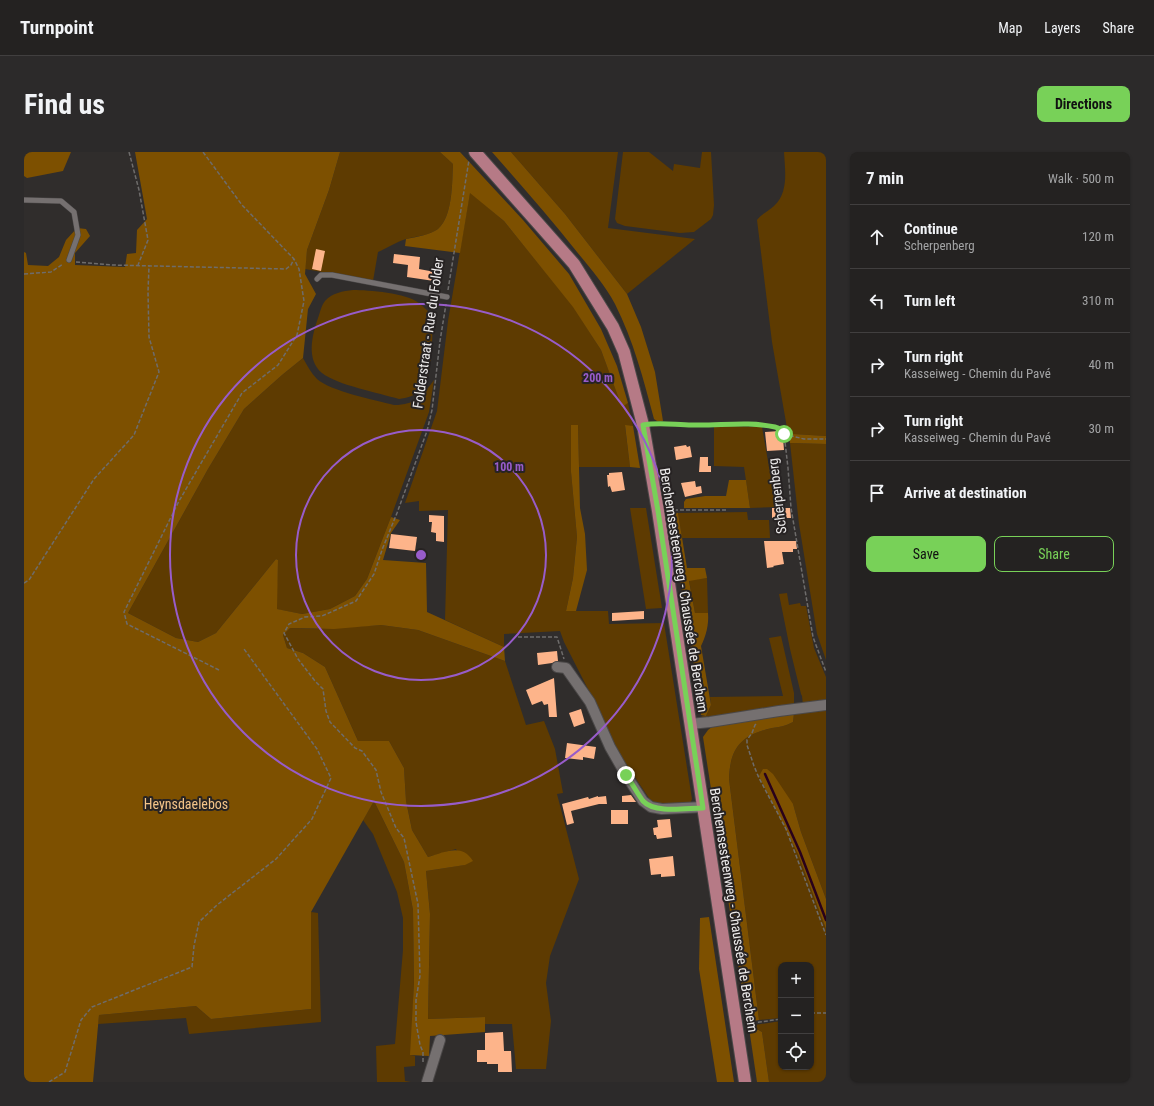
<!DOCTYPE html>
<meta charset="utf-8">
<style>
:root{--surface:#242221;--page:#2c2a2a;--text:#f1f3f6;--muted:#a3a4a5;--line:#413f3f;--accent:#78d158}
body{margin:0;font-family:"Roboto Condensed",sans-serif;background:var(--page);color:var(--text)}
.controls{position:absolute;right:12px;bottom:12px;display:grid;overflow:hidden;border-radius:8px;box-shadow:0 1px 3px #0004}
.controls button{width:36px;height:36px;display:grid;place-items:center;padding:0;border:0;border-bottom:1px solid var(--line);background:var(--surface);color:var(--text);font:20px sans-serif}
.stop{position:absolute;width:12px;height:12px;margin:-9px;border:3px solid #78d158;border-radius:50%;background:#fff}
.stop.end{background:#78d158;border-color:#fff;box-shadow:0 1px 4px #0008}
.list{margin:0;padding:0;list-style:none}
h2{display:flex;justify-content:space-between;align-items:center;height:52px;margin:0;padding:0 16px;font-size:17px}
h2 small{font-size:13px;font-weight:400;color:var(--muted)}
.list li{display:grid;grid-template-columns:26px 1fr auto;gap:12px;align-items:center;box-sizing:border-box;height:64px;padding:0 16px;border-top:1px solid var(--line)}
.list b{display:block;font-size:15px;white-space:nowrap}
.list p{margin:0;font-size:13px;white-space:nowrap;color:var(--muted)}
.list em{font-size:13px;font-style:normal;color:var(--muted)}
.actions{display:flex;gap:8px;padding:12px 16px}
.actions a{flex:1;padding:9px 0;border:1px solid var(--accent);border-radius:8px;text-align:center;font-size:14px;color:var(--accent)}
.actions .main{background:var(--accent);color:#111}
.icon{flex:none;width:22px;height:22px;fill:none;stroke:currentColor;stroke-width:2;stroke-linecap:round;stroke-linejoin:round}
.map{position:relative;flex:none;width:802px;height:930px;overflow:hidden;border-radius:8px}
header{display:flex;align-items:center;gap:24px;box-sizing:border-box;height:56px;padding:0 20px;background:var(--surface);border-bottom:1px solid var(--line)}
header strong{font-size:19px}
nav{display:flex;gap:22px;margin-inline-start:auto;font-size:14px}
.intro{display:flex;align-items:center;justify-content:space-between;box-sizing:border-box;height:96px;padding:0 24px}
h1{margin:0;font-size:28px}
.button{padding:10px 18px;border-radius:8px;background:var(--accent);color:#111;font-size:14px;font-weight:700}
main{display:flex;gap:24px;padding:0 24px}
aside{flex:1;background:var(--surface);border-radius:8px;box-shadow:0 1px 3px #0004}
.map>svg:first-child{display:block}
</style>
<header>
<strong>Turnpoint</strong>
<nav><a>Map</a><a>Layers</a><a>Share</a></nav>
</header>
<div class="intro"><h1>Find us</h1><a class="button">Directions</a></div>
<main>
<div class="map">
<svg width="802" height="930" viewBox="0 0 802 930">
<rect width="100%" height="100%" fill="#302d2c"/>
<!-- green -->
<g fill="#5e3b01">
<path d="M316,0H416L429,12C428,30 429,64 414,77C405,84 392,84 382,87C372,90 363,96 354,100L349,129L281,117L283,98L305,38Z"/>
<polygon points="487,0 594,0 584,76 671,87 603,142 541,62"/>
<polygon points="599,0 625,0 649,19 650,12 676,16 678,0 687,0 690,53 689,63 687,67 670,80 656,81 601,74 593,71 591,67"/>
<path d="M760,0H802V284L769,282L763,276L748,190L733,68C737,62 745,59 750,54C765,40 761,18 760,0Z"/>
<polygon points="446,40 480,69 549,154 577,198 598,254 604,251 609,274 601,274 606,315 555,315 554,274 547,274 547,320 553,385 549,426 542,459 584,459 585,472 640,471 668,647 666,652 633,653 627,649 597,605 565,539 540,490 536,479 480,482 480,495 421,468 424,358 395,359 395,349 381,351 413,259 424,169"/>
<path d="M329,138C345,138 382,141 395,151C398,154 404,158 406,162C411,174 407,211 404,224C403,229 400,234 397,237C391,244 383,246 375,247C355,241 313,233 298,221C282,208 288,183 294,166C296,161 297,154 301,149C308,141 319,139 329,138Z"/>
<path d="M279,206C283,213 287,221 293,227C306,239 351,248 370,253C392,253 398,244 410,228L405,260L367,365L343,427L331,444L306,457L278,462L252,457L254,408L252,407L192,481L174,490L152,486L104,461L184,317L220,257L258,223Z"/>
<polygon points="690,274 738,275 752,355 726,356 720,315 690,314"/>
<polygon points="766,291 802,292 802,508 793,482 775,372"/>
<polygon points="606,356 622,356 638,456 622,457"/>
<polygon points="723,360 724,368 745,368 746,386 658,386 654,361"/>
<polygon points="683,426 684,461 671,461 665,428"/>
<polygon points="763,441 765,453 776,451 777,454 782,454 790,496 802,525 802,551 779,553 778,544 777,542 766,497 755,442"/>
<polygon points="357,473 394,478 481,509 502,573 520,569 531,597 539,641 533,642 555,727 526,804 522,831 527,869 522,917 492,917 488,872 461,872 461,865 404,867 406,762 402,719 440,713 432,697 404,705 388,678 382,649 380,616 365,589 334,589 301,515 279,501 263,496 259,483 266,476 294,477"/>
<polygon points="757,484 770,541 770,554 680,566 677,564 682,564 687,553 686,545 759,544 745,486"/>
<path d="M802,556V747L777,680L769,652L774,702L802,777V930H745L738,880L731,876H725L724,874L757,869V915H787V813H757V866L735,868L705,627C706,596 717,583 748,576C755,575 762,574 769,570L770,561Z"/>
<polygon points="350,649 380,710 389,758 390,831 387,903 391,904 391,914 380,915 381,929 387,930 353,930 352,894 371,892 379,798 379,766 373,740 349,682 339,668"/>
<polygon points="287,760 294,761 297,870 165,882 162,866 74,872 75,863 172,854 187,867 287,857"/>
</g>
<!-- forest -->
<g fill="#7d5000">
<polygon points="0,0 47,0 39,19 3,26 0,24"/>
<path d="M111,0H316L305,38L283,98L281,122L292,142L284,157L279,206L258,223L220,257L184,317L104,461L152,486L174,490L192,481L252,407L254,408L253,457L278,462L306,457L331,444L343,427L367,365L376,368L367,381L359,408L402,411L403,460L480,495L481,509L394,478L357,473L310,477L266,476L259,483L263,496L279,501L301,515L334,589H365L380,616L382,649L388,678L404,705C421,700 438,691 449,709L441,713L402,719L406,762L404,867L461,865V880L406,884L405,904L386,903L390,831L389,758L380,710L350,649L287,760V857L187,867L172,854L75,863L69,930H0V100L2,101L4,113L24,114L35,105L42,88L53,76L62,77L66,84L51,101V113L101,115L103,102L112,101L113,78L123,67Z"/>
<path d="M416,0H436L499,68L545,122L577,177L593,214L604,251L598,255L577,198L549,155L480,69L446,41L436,101L381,94L382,87C392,85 406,83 414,77C429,64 428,30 429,12Z"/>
<path d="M468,0H487L541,62L603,142L617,175L631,220L639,269H633L630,267C619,226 610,190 591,152C581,133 566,116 553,100C526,66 497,33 468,0Z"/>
<polygon points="547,273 554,273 556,356 561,382 563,418 552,459 542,459 549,426 553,385 547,320"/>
<polygon points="601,273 609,274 616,316 606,315"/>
<polygon points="763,276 769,282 802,284 802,292 766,291"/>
<polygon points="705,328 722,328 726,356 660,356 660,350 662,347 681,344 702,344"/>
<path d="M647,360L654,361L663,416H681L683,426L665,429L671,461H684C685,473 682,484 677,494L687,553L682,564L677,563L662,463L645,363Z"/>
<path d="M770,561L769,570C762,574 755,575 748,576C717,583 706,596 705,627L735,868L723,870L679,585L684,578L689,574Z"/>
<polygon points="739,617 743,617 749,622 769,652 777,680 802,747 802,777 774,702 735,624"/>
<polygon points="685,765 710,930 693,930 675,817 676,766"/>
<polygon points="725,876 731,876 738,880 745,930 733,930"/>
</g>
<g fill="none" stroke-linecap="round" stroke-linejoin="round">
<!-- stream -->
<polyline stroke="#29011b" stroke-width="2.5" points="741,622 776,700 802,768"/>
</g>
<!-- building -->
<g fill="#fdb48a">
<polygon points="292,97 301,99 297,119 288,117"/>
<polygon points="370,102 396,105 395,117 411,120 410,129 383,125 384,113 369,111"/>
<polygon points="756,279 756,286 759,286 760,298 743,299 741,280"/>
<polygon points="662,293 663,295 666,294 668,305 652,308 650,295"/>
<polygon points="676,305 684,305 684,314 687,314 687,320 675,320"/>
<polygon points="598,320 601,338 588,340 586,334 584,335 583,323 585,323 585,321"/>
<polygon points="671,329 672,335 677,334 678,341 661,345 657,331"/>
<polygon points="748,356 766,356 767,366 748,366"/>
<polygon points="405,363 420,364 420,390 412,389 412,381 407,380 408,370 405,370"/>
<polygon points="367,382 393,385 391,399 365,396"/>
<polygon points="740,389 772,389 773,397 769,397 769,400 758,400 760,412 749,414 750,415 743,416"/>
<polygon points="620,459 620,467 588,469 588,461"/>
<polygon points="533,499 534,509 528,511 514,513 513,501"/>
<polygon points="530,526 533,565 525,565 524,552 520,553 518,549 508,553 502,538"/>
<polygon points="557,557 561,571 550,575 545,561"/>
<polygon points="543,591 572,595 570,607 559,605 559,608 541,606"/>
<polygon points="607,643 612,650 598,650 598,644"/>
<polygon points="574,644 574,645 582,644 583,652 575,652 547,659 550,671 543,673 538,652 564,645 565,647"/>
<rect x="587" y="658" width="17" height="14"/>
<polygon points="646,667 648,685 633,687 632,683 630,683 629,676 634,675 633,668"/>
<polygon points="649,704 651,724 637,725 637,722 627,723 625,707"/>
<polygon points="479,880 480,899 487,899 488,920 474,920 474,912 463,912 463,910 453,910 453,898 461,898 461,881"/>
</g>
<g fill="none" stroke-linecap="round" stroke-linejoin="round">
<defs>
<g id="lane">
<polyline points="0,48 37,49 50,60 54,83 45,108"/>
<polyline points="293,127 297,123 308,123 423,145"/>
</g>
<g id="street">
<polyline points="533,515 542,516 566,550 586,595 602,623 619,649 627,655 638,657 679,655"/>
<polyline points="666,572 686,570 755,559 802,553"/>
<polyline points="403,930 416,888"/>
</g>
<polyline id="primary" points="451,0 550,112 589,175 600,200 619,273 634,359 721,930"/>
</defs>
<!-- lane casing -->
<use href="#lane" stroke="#4b4848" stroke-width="6"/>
<!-- street casing -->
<use href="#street" stroke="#4b4848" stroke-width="12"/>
<!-- primary casing -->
<use href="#primary" stroke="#4b4848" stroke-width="14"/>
<!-- path -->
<g stroke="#6e6c6b" stroke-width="1.5" stroke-dasharray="4 2" stroke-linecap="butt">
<polyline points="105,0 115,38 124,88 114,113"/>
<polyline points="52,110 88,113 262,117 267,113 270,107 218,53 179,0"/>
<polyline points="0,122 27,120 39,112"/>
<polyline points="424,138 445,8"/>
<polyline points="628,272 735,273 752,275 760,281 764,316 767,356 789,485 802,520"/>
<polyline points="760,282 780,287 802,287"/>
<polyline points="644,358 704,358"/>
<polyline points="0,431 5,428 70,327 110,283 135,220 125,185 124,140 125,114"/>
<polyline points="494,485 533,485 540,507"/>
<polyline points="195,518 103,472 100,460 155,349 218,241 254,213 273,183 280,149 275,117 270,107"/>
<polyline points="732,572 731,573 728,581 723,588 723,593 730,614 735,626 762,677 802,783"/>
<polyline points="787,861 802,861"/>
<polyline points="722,872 757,867"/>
<polyline points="399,910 399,900 396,893 392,870 392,848 396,824 394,752 380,686 372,676 357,640 352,618 338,599 331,596 306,570 302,559 299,537 291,529 274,507 260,481 265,472 272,469 281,465 298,464 332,449 350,422 358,398 373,361 403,279 408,258 416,189 422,152"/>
<polyline points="25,930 41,920 57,868 68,855 168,815 170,794 175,770 193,753 252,707 288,667 307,626 293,597 220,497"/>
</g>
<!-- lane -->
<use href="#lane" stroke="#757070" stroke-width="5"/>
<!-- street -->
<use href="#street" stroke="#757070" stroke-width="10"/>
<!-- primary -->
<use href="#primary" stroke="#b67a86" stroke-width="12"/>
</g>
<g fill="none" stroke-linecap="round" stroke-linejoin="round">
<!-- route -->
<path stroke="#78d158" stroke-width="5" d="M602,623C608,631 613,641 619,649C631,662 663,656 679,656L634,359L619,273C636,270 651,273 668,273C695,274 724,269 751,275C755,276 758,278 760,282"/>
</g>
<!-- distance rings -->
<g fill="none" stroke="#985cca" stroke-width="2">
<circle cx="397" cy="403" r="125"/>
<circle cx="397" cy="403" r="251"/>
</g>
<g text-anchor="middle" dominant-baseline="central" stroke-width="4" stroke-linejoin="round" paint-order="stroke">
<!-- street labels -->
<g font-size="14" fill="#edebeb" stroke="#272323">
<text transform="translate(404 181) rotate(-82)">Folderstraat - Rue du Folder</text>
<text transform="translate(753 344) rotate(-97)">Scherpenberg</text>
<text transform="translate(660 438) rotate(81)">Berchemsesteenweg - Chaussée de Berchem</text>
<text transform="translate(710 758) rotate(81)">Berchemsesteenweg - Chaussée de Berchem</text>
</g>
<!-- park labels -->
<g font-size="14" fill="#f4c488" stroke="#272323">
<text x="162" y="652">Heynsdaelebos</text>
</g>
</g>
<circle cx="397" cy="403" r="6" fill="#985cca" stroke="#272323" stroke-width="2"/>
<g font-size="12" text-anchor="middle" font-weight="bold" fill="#985cca" stroke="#272323" stroke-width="4" stroke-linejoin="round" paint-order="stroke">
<text x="574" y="230">200 m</text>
<text x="485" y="319">100 m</text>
</g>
</svg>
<div class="controls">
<button>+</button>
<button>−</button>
<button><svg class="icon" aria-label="locate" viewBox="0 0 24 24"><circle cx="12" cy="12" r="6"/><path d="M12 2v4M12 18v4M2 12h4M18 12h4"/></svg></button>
</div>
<div class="stop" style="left:760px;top:282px"></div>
<div class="stop end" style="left:602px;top:623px"></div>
</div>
<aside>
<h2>7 min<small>Walk · 500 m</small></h2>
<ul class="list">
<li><svg class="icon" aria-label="ahead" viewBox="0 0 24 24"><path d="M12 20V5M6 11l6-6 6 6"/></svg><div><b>Continue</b><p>Scherpenberg</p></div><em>120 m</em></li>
<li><svg class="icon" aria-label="left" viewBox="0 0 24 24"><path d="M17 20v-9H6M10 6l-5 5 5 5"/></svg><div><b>Turn left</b></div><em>310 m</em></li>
<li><svg class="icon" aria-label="right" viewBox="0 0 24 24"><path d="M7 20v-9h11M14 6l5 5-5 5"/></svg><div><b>Turn right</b><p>Kasseiweg - Chemin du Pavé</p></div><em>40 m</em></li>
<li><svg class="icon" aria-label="right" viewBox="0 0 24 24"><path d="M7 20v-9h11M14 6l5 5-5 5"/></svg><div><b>Turn right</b><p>Kasseiweg - Chemin du Pavé</p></div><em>30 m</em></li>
<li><svg class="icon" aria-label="arrive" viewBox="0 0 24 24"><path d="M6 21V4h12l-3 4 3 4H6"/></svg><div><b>Arrive at destination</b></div></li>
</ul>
<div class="actions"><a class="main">Save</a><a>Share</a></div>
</aside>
</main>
